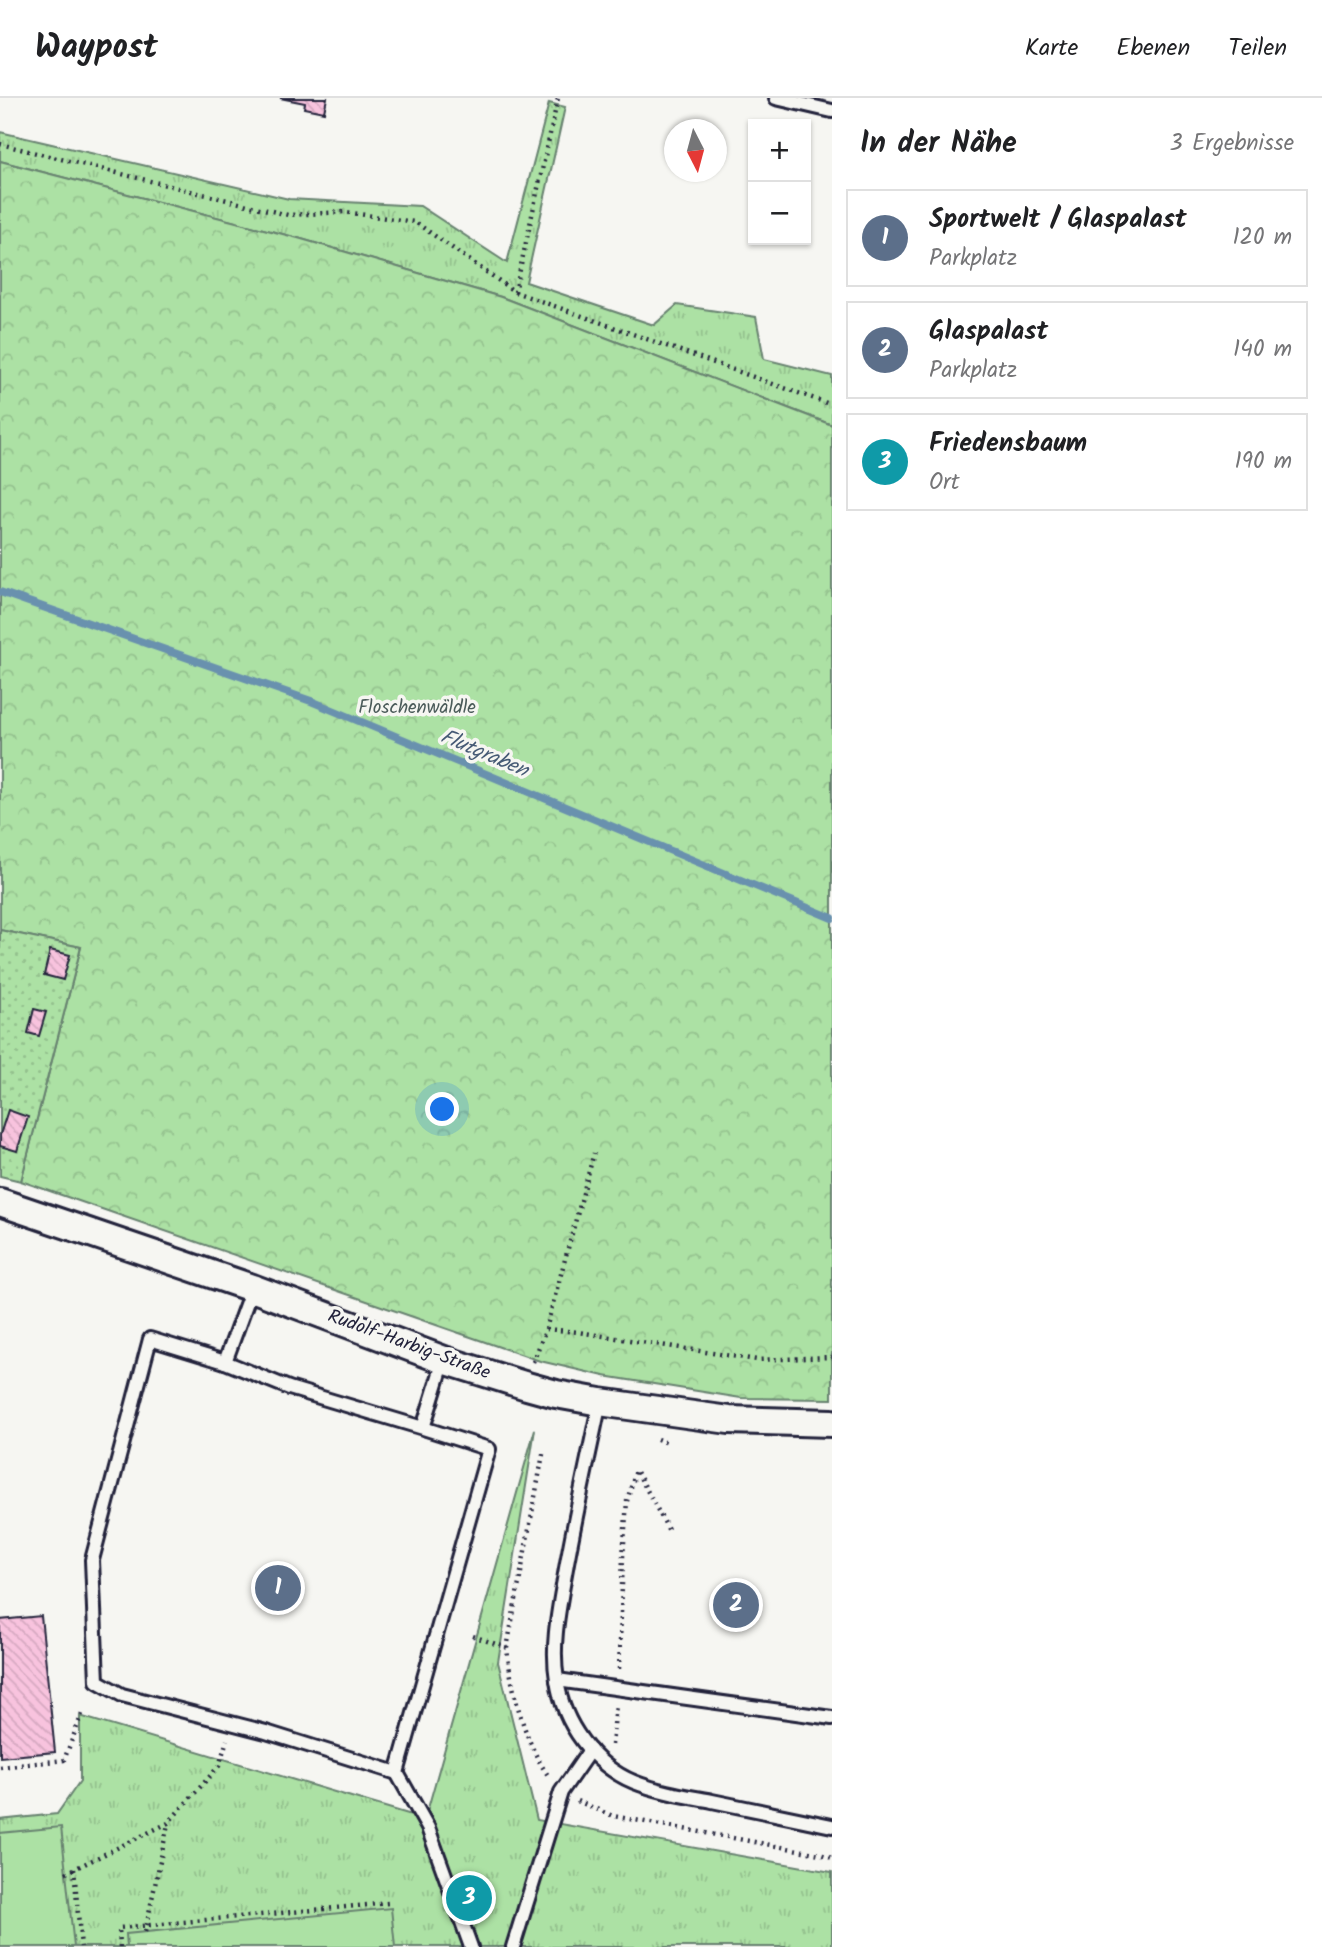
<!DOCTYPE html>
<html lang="de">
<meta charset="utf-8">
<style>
:root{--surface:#fff;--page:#f2f2f2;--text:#202124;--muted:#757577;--line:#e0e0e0;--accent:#b45309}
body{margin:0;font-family:Kalam,sans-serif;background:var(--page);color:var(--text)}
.controls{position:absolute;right:21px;top:21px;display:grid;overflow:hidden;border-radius:0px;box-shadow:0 2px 5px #0004}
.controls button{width:63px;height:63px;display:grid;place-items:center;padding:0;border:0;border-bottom:2px solid var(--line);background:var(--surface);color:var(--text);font:35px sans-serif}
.compass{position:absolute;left:664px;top:21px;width:63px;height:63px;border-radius:50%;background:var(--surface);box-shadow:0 2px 5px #0004;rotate:174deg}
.you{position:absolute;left:443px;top:1012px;width:24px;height:24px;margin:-18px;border:5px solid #fff;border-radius:50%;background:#1a73e8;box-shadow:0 0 0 10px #1a73e833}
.badge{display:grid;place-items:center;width:46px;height:46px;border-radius:50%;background:var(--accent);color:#fff;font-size:23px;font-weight:700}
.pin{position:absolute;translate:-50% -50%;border:4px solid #fff;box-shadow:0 2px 7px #0006}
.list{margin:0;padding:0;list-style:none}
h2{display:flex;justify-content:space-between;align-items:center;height:91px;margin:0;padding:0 28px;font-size:30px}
h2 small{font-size:23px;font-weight:400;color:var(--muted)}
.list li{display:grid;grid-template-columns:46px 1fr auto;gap:21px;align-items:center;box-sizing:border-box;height:98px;margin:0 14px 14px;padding:0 14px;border:2px solid var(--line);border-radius:0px}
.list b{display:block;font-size:26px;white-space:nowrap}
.list p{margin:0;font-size:23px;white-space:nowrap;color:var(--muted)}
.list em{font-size:23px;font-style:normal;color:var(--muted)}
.map{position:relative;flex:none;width:832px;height:1849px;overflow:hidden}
header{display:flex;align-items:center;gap:42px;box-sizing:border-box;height:98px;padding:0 35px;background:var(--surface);border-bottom:2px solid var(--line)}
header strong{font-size:33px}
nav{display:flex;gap:38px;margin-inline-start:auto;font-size:24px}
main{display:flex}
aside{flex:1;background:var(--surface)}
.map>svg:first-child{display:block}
</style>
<header>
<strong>Waypost</strong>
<nav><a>Karte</a><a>Ebenen</a><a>Teilen</a></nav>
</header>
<main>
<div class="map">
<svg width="832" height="1849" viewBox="0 0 832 1849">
<defs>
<pattern id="grass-tufts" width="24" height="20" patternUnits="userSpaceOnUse" patternTransform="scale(1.75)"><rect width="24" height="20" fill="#ace1a4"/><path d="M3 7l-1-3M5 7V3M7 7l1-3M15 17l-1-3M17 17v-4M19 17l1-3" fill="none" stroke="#94c18e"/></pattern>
<pattern id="forest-crowns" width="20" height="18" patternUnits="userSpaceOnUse" patternTransform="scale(1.75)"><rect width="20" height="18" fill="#ace1a4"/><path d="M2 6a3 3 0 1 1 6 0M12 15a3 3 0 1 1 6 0" fill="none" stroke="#94c18e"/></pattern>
<pattern id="garden-dots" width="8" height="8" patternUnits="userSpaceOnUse" patternTransform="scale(1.75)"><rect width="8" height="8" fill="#ace1a4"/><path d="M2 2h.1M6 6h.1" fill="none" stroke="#94c18e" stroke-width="1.8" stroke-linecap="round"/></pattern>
<pattern id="building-back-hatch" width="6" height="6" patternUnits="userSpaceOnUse" patternTransform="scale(1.75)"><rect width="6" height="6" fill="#f8c3de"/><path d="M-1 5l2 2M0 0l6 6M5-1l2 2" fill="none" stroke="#d4a7bf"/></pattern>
</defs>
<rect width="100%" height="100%" fill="#f6f6f2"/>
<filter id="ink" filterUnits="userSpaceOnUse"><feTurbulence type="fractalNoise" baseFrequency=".0143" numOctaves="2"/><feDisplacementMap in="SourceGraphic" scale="14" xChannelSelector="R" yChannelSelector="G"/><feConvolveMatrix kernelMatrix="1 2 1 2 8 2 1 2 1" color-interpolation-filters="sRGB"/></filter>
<g filter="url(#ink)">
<!-- grass -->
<g fill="url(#grass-tufts)" stroke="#678270" stroke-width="2">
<polygon points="549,5 565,9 526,184 654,227 677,207 756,219 764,261 832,278 832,327 501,199 298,140 0,63 0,34 289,101 420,108 507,165"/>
<polygon points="535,1331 498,1564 537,1722 832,1774 832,1849 0,1849 0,1722 57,1716 80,1683 80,1618 425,1721"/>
</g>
<!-- forest -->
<polygon fill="url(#forest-crowns)" stroke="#678270" stroke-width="2" points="0,63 298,140 501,199 832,327 832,1301 741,1300 604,1278 540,1263 21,1083 81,849 0,832"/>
<!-- park -->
<g fill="#ace1a4" stroke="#678270" stroke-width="2">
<polygon points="61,1729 74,1849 0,1849 0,1735"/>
<polygon points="391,1810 395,1849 127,1849 126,1836"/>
</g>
<!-- garden -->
<polygon fill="url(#garden-dots)" stroke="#678270" stroke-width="2" points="0,832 81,849 21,1083 0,1078"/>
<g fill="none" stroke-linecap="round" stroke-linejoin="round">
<!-- stream -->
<polyline stroke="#6991ae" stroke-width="8" points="0,494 311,603 832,820"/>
</g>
<!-- building -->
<g fill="url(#building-back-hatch)" stroke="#22223b" stroke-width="2">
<polygon points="280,0 327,0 324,14 304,10 305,5"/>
<polygon points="50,852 70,857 63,882 44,877"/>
<polygon points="34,911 46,914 39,938 28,935"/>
<polygon points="8,1012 28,1019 17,1053 0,1048 0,1037"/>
<polygon points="41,1518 55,1654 0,1659 0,1522"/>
</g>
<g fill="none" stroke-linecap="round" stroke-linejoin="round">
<defs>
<g id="service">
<polyline points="776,0 832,13"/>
<polyline points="225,1264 252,1190"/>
<path d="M600,1304C588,1361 575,1419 565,1476C559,1511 551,1547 557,1582C563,1625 593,1667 634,1684C659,1694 686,1698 712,1703C752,1711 792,1720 832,1728"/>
<polyline points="423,1330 289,1290 225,1264 150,1241 92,1462 97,1583 122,1597 266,1634 397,1675 489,1351 423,1330 444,1262"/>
<polyline points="557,1582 832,1620"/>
<polyline points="397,1675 428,1730 471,1849"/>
<polyline points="513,1849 561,1694 590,1652"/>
</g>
<polyline id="minor" points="0,1104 252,1190 444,1262 527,1288 556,1296 600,1304 729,1322 832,1325"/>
</defs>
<!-- service casing -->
<use href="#service" stroke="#22223b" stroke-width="18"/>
<!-- minor casing -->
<use href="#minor" stroke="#22223b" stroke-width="32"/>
<!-- path -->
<g stroke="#22223b" stroke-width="4.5" stroke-dasharray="2 5" stroke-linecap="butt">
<polyline points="0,46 288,117 345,114 415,124 515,194 832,307"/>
<polyline points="515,194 558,0"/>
<polyline points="546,1231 578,1234 757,1262 832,1259"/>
<polyline points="533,1264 546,1231 594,1055"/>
<polyline points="657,1341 670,1346"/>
<path d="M543,1356L507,1550C511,1591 525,1647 550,1680"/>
<polyline points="473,1538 507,1550"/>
<polyline points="619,1571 623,1459 627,1403 636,1372 669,1433"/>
<polyline points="612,1647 616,1607"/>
<polyline points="0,1669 64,1662 82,1616"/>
<polyline points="577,1703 613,1718 820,1756 832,1760"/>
<polyline points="74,1771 81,1849"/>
<polyline points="66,1775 168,1725 219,1668 227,1642"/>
<polyline points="145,1834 168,1726"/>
<polyline points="120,1849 119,1830 389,1805"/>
</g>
<!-- service -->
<use href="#service" stroke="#f6f6f2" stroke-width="12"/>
<!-- minor -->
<use href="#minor" stroke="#f6f6f2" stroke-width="26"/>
</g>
</g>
<g text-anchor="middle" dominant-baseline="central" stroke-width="7" stroke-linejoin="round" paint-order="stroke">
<!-- park labels -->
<g font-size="19" fill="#4b5b5a" stroke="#f6f6f2">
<text x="417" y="610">Floschenwäldle</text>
</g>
<!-- street labels -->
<g font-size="19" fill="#22223b" stroke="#f6f6f2">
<text transform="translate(409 1247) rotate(20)">Rudolf-Harbig-Straße</text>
</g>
<!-- water labels -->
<g font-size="21" font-style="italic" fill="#465a75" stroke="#f6f6f2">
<text transform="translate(484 656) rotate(23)">Flutgraben</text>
</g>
</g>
</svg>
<div class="controls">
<button>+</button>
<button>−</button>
</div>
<svg class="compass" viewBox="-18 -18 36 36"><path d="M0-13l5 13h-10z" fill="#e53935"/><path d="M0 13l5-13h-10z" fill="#757577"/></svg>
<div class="you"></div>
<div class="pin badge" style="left:278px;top:1490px;background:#5c6f8a">1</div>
<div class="pin badge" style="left:736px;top:1507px;background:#5c6f8a">2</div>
<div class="pin badge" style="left:469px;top:1800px;background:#0f9aa8">3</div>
</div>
<aside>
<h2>In der Nähe<small>3 Ergebnisse</small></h2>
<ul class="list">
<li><span class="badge" style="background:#5c6f8a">1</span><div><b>Sportwelt / Glaspalast</b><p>Parkplatz</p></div><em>120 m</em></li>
<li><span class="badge" style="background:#5c6f8a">2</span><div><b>Glaspalast</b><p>Parkplatz</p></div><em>140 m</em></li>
<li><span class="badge" style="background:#0f9aa8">3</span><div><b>Friedensbaum</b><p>Ort</p></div><em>190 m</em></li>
</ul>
</aside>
</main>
